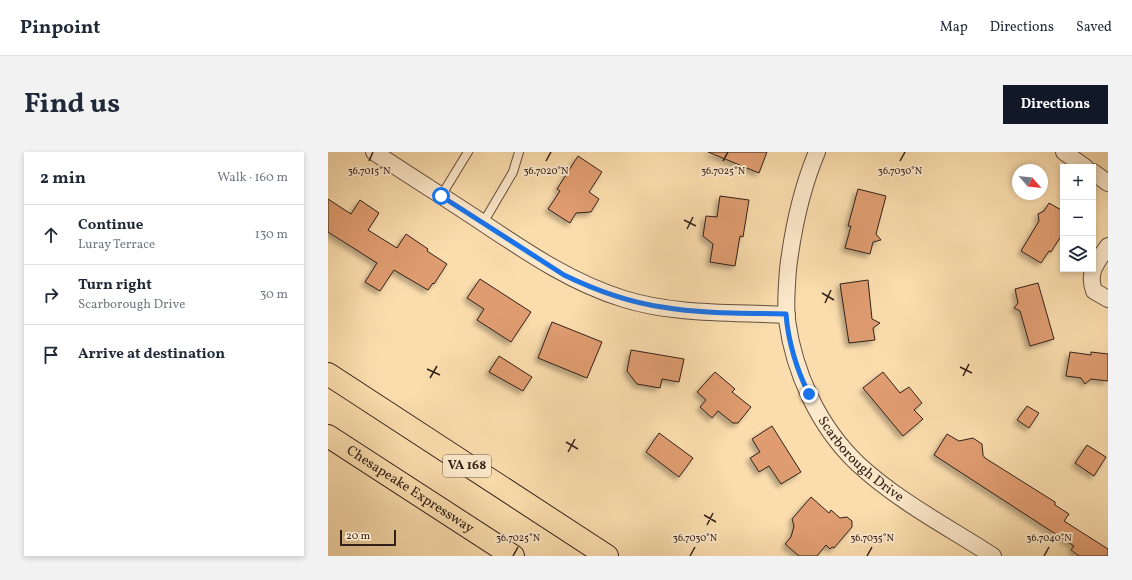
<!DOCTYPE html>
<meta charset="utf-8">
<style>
:root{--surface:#fff;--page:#f2f2f3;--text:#1f2937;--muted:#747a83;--line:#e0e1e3;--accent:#111827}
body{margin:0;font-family:Vollkorn,serif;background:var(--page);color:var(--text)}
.controls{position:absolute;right:12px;top:12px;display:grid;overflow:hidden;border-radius:0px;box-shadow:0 2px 6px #0003}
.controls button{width:36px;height:36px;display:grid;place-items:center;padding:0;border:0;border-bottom:1px solid var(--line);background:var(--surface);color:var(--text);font:20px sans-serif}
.compass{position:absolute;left:684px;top:12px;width:36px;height:36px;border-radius:50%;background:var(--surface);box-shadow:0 2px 6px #0003;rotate:118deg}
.scale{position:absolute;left:12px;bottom:10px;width:56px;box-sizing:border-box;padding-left:4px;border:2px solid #312019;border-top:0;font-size:11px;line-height:14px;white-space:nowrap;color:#312019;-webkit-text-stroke:3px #fce8ca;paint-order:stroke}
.stop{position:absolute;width:12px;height:12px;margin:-9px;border:3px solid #1a73e8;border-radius:50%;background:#fff}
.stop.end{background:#1a73e8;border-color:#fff;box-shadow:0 1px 4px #0008}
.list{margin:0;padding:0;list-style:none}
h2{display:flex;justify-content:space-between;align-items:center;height:52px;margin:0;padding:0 16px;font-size:17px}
h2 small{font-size:13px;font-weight:400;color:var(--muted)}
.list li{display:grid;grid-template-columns:26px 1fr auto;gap:12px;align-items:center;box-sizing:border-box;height:60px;padding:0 16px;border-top:1px solid var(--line)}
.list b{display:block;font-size:15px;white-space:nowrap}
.list p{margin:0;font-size:13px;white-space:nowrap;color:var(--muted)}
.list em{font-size:13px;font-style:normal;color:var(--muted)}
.icon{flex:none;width:22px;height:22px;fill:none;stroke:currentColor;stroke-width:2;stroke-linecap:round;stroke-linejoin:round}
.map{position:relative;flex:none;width:780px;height:404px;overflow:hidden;border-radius:0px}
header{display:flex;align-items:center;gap:24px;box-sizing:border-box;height:56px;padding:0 20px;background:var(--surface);border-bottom:1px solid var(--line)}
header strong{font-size:19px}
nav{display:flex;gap:22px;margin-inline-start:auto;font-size:14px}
.intro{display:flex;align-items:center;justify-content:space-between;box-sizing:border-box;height:96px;padding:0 24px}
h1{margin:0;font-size:28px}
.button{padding:10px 18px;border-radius:0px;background:var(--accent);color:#fff;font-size:14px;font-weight:700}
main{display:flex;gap:24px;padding:0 24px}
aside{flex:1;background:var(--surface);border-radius:0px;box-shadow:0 2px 6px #0003}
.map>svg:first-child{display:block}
</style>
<header>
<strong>Pinpoint</strong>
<nav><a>Map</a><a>Directions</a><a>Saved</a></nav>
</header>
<div class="intro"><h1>Find us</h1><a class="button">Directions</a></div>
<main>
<aside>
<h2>2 min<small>Walk · 160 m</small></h2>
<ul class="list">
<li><svg class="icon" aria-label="ahead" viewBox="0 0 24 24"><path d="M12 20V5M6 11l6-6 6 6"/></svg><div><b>Continue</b><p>Luray Terrace</p></div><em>130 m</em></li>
<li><svg class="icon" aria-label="right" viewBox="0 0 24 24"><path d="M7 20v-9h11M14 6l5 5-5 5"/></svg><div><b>Turn right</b><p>Scarborough Drive</p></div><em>30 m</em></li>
<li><svg class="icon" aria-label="arrive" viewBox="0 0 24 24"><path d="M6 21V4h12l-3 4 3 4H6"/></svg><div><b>Arrive at destination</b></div></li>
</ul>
</aside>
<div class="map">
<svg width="780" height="404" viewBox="0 0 780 404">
<defs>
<filter id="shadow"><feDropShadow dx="-3.5" dy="3.5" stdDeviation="2" flood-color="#0004"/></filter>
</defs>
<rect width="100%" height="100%" fill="#fadcad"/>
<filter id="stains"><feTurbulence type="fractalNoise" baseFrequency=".005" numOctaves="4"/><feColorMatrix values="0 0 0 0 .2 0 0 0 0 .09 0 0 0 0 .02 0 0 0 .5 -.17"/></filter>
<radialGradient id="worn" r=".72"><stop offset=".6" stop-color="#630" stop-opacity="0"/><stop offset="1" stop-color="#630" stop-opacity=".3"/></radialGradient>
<!-- building -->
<g fill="#df9c6f" stroke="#312019" filter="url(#shadow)">
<polygon points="380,0 439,0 431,21"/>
<polygon points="250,4 274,20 261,40 271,47 263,60 248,61 242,71 220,57 232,39 229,37"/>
<polygon points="530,37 558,44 548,82 553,88 545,90 542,102 517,96 523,74 520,74"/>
<polygon points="392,44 421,48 415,85 412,84 407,114 382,110 385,92 375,84 378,64 389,65"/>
<polygon points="0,47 23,62 32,48 51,61 40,78 69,96 78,82 100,97 99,99 119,112 106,132 105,131 100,138 66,118 52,139 37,130 49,111 0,80"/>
<polygon points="721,51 735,59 735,81 723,100 721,99 713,111 693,99 711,69 710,62 716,59"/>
<polygon points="152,127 203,160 183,190 149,168 156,157 139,146"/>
<polygon points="540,128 544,167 552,171 545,176 547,188 521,191 512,132"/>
<polygon points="710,131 726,187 702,194 692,159 686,156 690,151 687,137"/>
<polygon points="224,170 274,190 259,226 210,206"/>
<polygon points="303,198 356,207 351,230 334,227 332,236 309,232 299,219"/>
<polygon points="742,200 763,203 763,200 780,202 780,229 763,227 757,232 753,226 738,224"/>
<polygon points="171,204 204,225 195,239 161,220"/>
<polygon points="387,220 407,237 404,240 423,255 410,271 405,271 390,259 384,266 372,255 378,248 369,240"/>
<polygon points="555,220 572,241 581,235 594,251 586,258 595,267 575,284 535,236"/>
<polygon points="699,254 711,261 701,276 689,268"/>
<polygon points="444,274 473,320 453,332 441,314 431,320 422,306 432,300 424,287"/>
<polygon points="331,281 365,306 351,325 318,300"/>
<polygon points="619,282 631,289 645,286 654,292 655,303 657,306 727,350 727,353 741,362 736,369 780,397 780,404 751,404 743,398 746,394 606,303"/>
<polygon points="759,293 778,305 766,324 747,311"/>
<polygon points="483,345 501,361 503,358 512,366 519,365 524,369 524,375 506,396 504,395 502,397 498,393 489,404 471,404 457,392 463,385 466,374 464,367"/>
</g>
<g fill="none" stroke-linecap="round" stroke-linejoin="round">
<defs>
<g id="lane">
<polyline points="113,44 140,0"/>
<polyline points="155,71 185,20 191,0"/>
</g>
<g id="street">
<path d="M46,0C82,24 119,47 155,71C200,101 244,131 296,147C347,163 405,160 459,163"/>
<path id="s1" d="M489,0C473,38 465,76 460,117C459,134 457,151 459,168C466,221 491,275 530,312C570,349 620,375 665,404"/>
<polyline points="736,0 757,15"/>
<polyline points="765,20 780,31"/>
<path d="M780,94C769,110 759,120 766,139L780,147"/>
</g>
<g id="highway">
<polyline points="0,222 279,404"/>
<path id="s2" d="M0,284L185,404"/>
</g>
</defs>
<!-- lane casing -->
<use href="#lane" stroke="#634f3e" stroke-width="10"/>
<!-- street casing -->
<use href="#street" stroke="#634f3e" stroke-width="18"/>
<!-- highway casing -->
<use href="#highway" stroke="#312019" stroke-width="24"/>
<!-- lane -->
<use href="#lane" stroke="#fce8ca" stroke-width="8"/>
<!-- street -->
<use href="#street" stroke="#fce8ca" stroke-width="16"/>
<!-- highway -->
<use href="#highway" stroke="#fadcad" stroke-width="22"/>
</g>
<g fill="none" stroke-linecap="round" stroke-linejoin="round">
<!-- route -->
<path stroke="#1a73e8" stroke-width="5" d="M113,44L236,123C267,138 299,150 334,155C375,162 417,161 458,162C460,189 469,219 481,242"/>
</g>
<!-- ticks -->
<path fill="none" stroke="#312019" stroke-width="1.5" d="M41,9L45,0M218,9L223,0M395,9L400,0M572,9L577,0M356,68L368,74M359,77L365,65M494,141L506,148M497,151L503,138M632,215L644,221M99,217L112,223M635,224L641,212M102,226L109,214M238,290L250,297M240,300L247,287M376,363L388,370M379,373L385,361M185,404L190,395M362,404L367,395M539,404L544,395M716,404L721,395"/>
<g text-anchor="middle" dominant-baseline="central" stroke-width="4" stroke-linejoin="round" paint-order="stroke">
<!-- shield labels -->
<rect fill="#fce8ca" stroke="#6e5c4e" stroke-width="1" x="115" y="303" width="48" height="22" rx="3"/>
<g font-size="13" font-weight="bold" fill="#312019">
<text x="139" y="314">VA 168</text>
</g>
<!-- street labels -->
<g font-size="14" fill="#312019" stroke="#fce8ca">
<text stroke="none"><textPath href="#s1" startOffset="334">Scarborough Drive</textPath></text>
<text stroke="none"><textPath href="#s2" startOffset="98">Chesapeake Expressway</textPath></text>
</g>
</g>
<g font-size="10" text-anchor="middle" fill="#312019" stroke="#fce8ca" stroke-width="4" stroke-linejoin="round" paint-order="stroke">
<text x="41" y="22">36.7015°N</text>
<text x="218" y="22">36.7020°N</text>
<text x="395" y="22">36.7025°N</text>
<text x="572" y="22">36.7030°N</text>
<text x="190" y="389">36.7025°N</text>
<text x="367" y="389">36.7030°N</text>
<text x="544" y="389">36.7035°N</text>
<text x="721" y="389">36.7040°N</text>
</g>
<rect width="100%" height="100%" filter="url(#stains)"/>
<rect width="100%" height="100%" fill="url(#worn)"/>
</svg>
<div class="controls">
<button>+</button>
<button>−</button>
<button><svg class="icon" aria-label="layers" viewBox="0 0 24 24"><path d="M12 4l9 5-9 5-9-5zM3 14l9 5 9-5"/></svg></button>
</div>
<svg class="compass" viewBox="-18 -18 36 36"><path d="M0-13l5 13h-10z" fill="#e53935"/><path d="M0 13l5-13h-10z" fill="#747a83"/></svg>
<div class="scale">20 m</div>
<div class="stop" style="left:113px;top:44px"></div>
<div class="stop end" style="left:481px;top:242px"></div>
</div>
</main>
